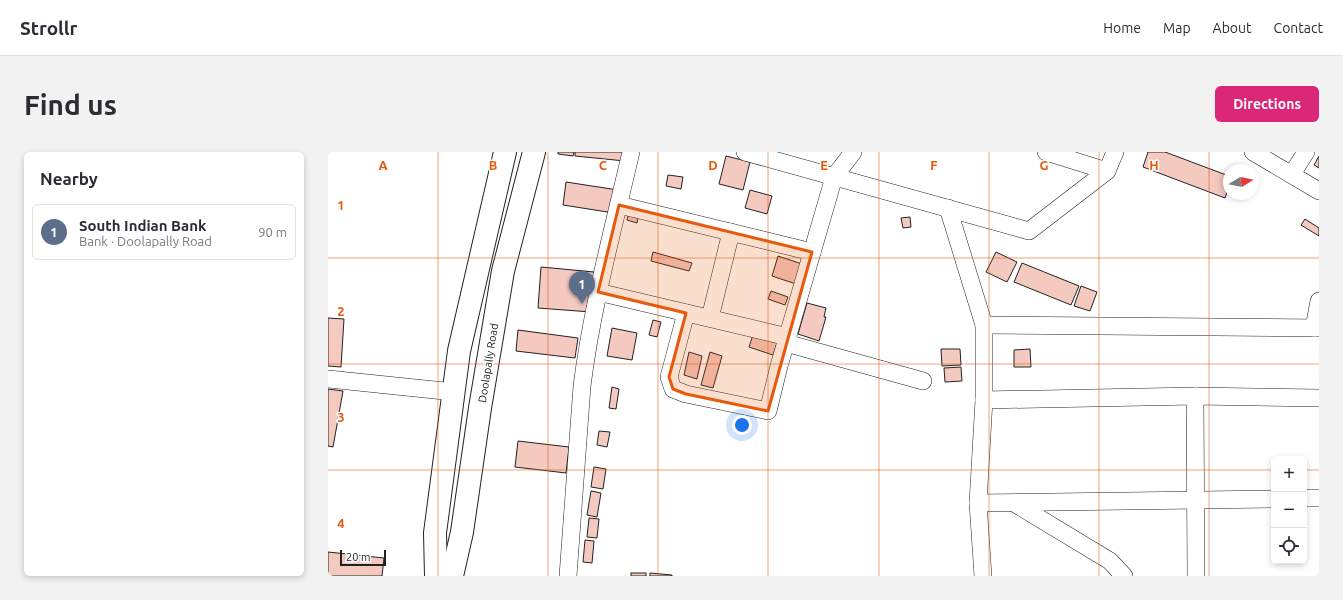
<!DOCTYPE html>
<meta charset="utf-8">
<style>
:root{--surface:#fff;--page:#f2f2f3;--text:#2b2b33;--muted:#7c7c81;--line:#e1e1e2;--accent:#db2777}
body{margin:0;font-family:Ubuntu,sans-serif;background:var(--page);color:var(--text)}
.controls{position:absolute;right:12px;bottom:12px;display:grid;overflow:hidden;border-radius:6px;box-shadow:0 2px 6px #0003}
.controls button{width:36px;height:36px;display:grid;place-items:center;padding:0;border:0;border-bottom:1px solid var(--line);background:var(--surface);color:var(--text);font:20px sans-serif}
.compass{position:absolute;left:895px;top:12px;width:36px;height:36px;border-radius:50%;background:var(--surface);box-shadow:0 2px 6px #0003;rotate:80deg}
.scale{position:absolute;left:12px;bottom:10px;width:46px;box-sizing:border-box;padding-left:4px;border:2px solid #222;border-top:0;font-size:11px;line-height:14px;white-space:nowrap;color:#222;-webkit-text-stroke:3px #fff;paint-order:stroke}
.you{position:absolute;left:414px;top:273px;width:14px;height:14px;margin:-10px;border:3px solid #fff;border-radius:50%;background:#1a73e8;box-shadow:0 0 0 6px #1a73e833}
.badge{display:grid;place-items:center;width:26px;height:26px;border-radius:50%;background:var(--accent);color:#fff;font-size:13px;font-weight:700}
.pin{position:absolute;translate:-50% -33px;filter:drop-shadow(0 1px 2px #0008)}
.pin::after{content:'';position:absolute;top:21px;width:14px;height:12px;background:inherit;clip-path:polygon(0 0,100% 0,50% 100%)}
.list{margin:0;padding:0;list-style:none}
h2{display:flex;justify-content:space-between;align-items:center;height:52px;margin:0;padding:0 16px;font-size:17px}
h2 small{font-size:13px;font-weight:400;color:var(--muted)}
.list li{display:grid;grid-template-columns:26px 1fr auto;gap:12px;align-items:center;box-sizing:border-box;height:56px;margin:0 8px 8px;padding:0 8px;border:1px solid var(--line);border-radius:6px}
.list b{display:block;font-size:15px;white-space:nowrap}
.list p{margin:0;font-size:13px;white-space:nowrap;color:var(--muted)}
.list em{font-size:13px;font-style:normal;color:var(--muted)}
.icon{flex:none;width:22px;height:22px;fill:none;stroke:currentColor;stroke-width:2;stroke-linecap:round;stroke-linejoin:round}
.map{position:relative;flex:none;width:991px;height:424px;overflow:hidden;border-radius:6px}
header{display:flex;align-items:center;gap:24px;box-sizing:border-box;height:56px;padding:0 20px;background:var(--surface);border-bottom:1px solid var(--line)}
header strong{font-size:19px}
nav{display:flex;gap:22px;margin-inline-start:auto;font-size:14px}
.intro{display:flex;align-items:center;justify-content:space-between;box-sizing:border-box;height:96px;padding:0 24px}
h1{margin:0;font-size:28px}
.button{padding:10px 18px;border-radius:6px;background:var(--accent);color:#fff;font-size:14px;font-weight:700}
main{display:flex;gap:24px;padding:0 24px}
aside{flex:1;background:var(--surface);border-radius:6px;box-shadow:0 2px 6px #0003}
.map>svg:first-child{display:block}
</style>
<header>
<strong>Strollr</strong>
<nav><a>Home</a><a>Map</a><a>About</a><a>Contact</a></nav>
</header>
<div class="intro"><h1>Find us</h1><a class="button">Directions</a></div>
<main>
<aside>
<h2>Nearby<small></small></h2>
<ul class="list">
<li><span class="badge" style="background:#5c6f8a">1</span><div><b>South Indian Bank</b><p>Bank · Doolapally Road</p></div><em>90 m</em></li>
</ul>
</aside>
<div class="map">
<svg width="991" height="424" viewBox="0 0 991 424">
<rect width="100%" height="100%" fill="#fff"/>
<!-- building -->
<g fill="#f3c9c0" stroke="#222">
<polygon points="230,0 246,0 245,4 230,2"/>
<polygon points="247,0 297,0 297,9 247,4"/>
<polygon points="820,0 837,0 901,24 901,35 897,46 815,15"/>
<polygon points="398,4 422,10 415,38 391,32"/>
<polygon points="991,4 991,16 986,13"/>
<polygon points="340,23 355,25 353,37 338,34"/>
<polygon points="238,30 290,38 286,61 235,53"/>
<polygon points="422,38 444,44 439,62 417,56"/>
<polygon points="301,59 311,61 309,71 299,68"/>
<polygon points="582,65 583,75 575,76 573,66"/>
<polygon points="977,67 991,76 991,84 973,73"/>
<polygon points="325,100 364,111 361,119 323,109"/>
<polygon points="668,100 689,110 679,130 658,120"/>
<polygon points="450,104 474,112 468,132 444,124"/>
<polygon points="694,111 751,134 743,153 686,130"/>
<polygon points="213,115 266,120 263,160 210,156"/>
<polygon points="753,134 769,140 762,159 746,154"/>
<polygon points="443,139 460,145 457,153 440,147"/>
<polygon points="479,151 498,156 496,165 498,165 491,189 470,182"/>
<polygon points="0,166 16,167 13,215 0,214"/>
<polygon points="325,168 333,170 329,185 321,183"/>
<polygon points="284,176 309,181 304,208 279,204"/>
<polygon points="190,178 250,186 247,206 188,199"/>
<polygon points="425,183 449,191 445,203 421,195"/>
<polygon points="613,197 632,197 633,213 614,214"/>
<polygon points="702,197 703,215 686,215 686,198"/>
<polygon points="361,200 374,204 369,227 356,223"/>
<polygon points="382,200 394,204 385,236 373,233"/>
<polygon points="633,215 634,229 617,230 616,216"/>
<polygon points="284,235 291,237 288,257 281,256"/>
<polygon points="0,237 15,239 5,295 0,294"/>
<polygon points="271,279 282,280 279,295 269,293"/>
<polygon points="190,289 241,295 238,321 187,315"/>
<polygon points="266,315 278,317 275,337 263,335"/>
<polygon points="263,339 273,341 269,365 259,363"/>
<polygon points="261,366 271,367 269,386 259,385"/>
<polygon points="257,388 266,389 264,411 255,410"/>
<polygon points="0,400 56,406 54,424 0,424"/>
<rect x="303" y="421" width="15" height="3"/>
<polygon points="322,421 344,423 344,424 322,424"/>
</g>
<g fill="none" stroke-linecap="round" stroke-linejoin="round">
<defs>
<g id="minor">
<polyline points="417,0 701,79 779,19 787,0"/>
<polyline points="718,0 779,19"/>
<polyline points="925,0 991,39"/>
<polyline points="964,22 978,0"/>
<polyline points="291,53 484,100"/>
<polyline points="620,56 656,173 656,248 650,351 655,424"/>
<polyline points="270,140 460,185"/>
<polyline points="358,161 341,225 345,237 358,242 440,259 451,214 506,25 525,0"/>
<polyline points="382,166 403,80"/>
<polyline points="656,173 991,176"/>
<polyline points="986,176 991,149"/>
<polyline points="458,191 595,229"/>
<polyline points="0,227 126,240"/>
<polyline points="867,244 868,424"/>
<polyline points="656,248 867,244 991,246"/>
<polyline points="976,346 991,346"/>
<polyline points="650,351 946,347"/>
<polyline points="686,351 782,409 796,424"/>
<path d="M240,424L254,234C264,155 285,77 303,0"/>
</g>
<g id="major">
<polyline points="108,424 107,381 131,199 177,0"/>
<polyline points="124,424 134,380 152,256 175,119 206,0"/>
</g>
</defs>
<!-- minor casing -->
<use href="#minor" stroke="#222" stroke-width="18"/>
<!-- major casing -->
<use href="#major" stroke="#222" stroke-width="24"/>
<!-- minor -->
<use href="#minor" stroke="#fff" stroke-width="17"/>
<!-- major -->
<use href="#major" stroke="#fff" stroke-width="22"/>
</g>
<!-- marked area -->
<path fill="#e8590c" fill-opacity="0.2" stroke="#e8590c" stroke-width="3" stroke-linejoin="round" d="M291,53L484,100L440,259L358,242L345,237L341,225L358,161L270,140Z"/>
<!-- grid -->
<path fill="none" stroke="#e8590c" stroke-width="1" stroke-opacity="0.55" d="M110,0V424M220,0V424M330,0V424M440,0V424M551,0V424M661,0V424M771,0V424M881,0V424M0,106H991M0,212H991M0,318H946M976,318H991"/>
<g text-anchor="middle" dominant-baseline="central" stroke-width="3" stroke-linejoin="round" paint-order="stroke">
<!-- street labels -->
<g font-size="11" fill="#222" stroke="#fff">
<text transform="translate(160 211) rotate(-81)">Doolapally Road</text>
</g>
</g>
<g font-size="13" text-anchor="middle" font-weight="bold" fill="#e8590c" stroke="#fff" stroke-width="3" stroke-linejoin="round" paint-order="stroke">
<text x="55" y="18">A</text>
<text x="165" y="18">B</text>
<text x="275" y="18">C</text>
<text x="385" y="18">D</text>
<text x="496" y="18">E</text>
<text x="606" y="18">F</text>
<text x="716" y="18">G</text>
<text x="826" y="18">H</text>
<text x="13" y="58">1</text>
<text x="13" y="164">2</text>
<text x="13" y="270">3</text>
<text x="13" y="376">4</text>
</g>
</svg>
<div class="controls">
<button>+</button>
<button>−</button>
<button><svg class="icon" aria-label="locate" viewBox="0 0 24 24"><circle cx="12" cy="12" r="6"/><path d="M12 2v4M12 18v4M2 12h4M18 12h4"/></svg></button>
</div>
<svg class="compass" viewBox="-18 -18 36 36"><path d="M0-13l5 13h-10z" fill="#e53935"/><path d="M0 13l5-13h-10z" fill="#7c7c81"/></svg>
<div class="scale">20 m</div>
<div class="you"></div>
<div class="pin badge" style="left:254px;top:152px;background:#5c6f8a">1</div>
</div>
</main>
